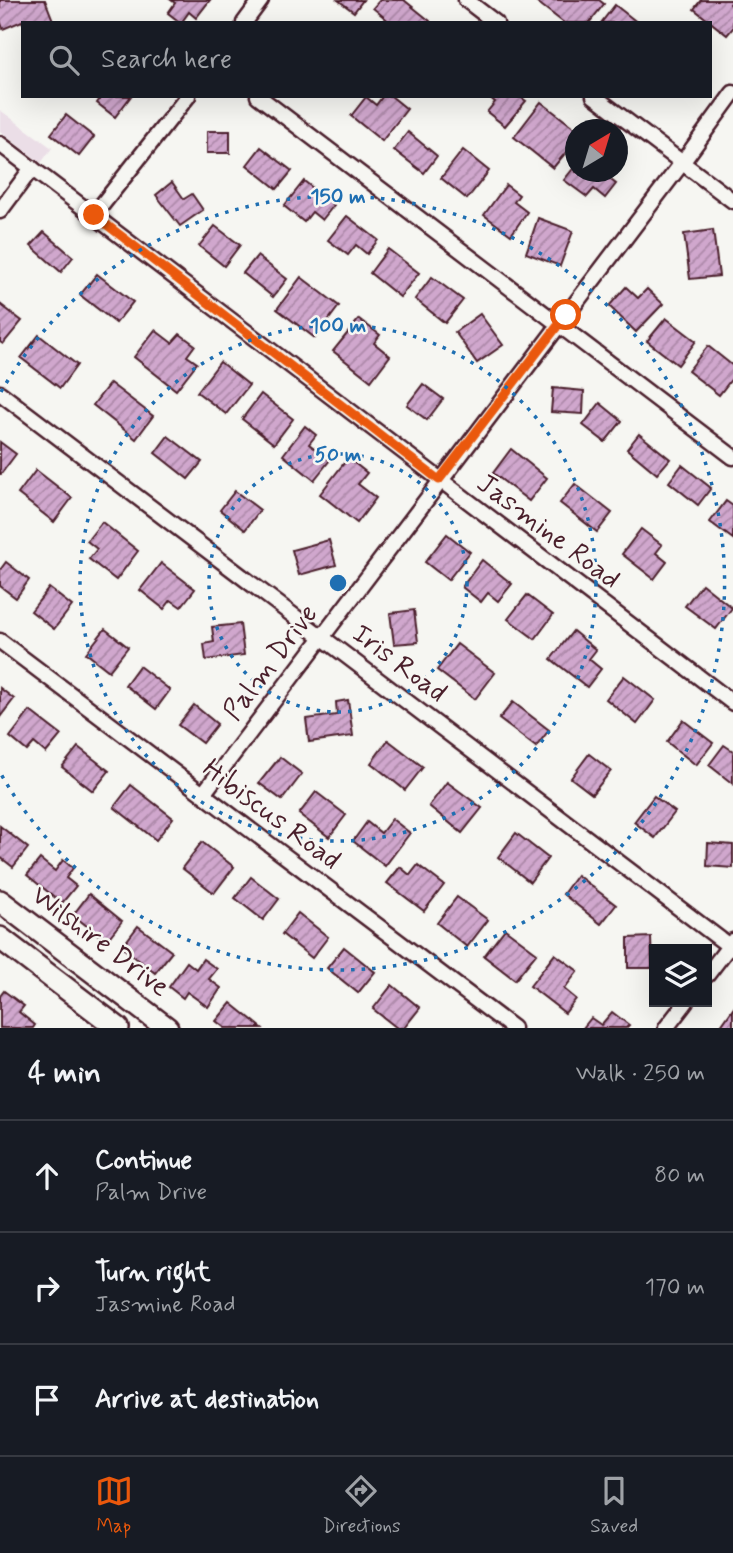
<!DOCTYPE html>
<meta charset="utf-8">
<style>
:root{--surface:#171b24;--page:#242831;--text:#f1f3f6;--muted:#9ea1a6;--line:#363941;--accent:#ea580c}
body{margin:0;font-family:Mynerve,sans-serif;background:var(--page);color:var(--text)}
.controls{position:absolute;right:21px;bottom:21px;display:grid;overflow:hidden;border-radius:0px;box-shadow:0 7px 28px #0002}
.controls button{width:63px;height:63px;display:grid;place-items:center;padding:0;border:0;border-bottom:2px solid var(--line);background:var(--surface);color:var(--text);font:35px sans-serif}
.compass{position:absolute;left:565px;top:119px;width:63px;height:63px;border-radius:50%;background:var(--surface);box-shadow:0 7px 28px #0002;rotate:38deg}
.stop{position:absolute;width:21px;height:21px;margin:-16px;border:5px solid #ea580c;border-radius:50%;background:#fff}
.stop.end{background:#ea580c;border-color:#fff;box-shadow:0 2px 7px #0008}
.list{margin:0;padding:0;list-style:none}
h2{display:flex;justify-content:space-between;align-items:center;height:91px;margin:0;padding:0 28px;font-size:30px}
h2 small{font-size:23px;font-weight:400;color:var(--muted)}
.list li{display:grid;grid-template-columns:46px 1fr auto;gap:21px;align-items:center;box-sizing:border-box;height:112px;padding:0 28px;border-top:2px solid var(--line)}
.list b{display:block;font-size:26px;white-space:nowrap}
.list p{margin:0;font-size:23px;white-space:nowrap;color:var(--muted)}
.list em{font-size:23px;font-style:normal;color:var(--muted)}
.icon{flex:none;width:38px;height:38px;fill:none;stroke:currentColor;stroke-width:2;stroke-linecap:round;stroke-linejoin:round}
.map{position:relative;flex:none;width:733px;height:1028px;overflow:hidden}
.search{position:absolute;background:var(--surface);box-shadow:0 7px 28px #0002;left:21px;right:21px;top:21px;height:77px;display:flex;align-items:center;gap:18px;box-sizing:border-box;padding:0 24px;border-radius:0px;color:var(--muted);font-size:26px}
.sheet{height:427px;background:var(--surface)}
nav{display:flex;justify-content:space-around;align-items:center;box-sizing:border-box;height:98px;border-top:2px solid var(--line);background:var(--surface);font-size:19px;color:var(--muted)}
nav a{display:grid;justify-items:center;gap:4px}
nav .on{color:var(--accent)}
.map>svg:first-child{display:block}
</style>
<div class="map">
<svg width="733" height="1028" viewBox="0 0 733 1028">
<defs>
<pattern id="building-hatch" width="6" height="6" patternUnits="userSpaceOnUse" patternTransform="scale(1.75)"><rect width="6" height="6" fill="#d0a7cd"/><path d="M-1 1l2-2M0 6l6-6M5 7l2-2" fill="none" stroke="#ab87a7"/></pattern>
</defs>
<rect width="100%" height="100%" fill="#f6f6f2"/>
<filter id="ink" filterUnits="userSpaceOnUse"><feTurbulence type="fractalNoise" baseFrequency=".0143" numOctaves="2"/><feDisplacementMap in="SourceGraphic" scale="14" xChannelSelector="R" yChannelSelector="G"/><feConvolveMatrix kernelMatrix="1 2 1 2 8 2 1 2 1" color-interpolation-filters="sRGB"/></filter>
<g filter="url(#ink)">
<!-- built -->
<polygon fill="#ebdee7" points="0,110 52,148 41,163 0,131"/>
<!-- building -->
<g fill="url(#building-hatch)" stroke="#4a1f2b" stroke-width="2">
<polygon points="0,0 45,0 54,23 23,23 22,21 3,29 0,20"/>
<polygon points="171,0 210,0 196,18 189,12 181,23 168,13 175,3"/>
<polygon points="338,0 363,0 354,12"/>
<polygon points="380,0 404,0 430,21 429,23 391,23 373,8"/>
<polygon points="539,0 599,0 604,4 589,23 564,23 537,2"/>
<polygon points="701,0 733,0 730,4 733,7 733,28 727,35 694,9"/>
<polygon points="615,5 638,23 601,23"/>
<polygon points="102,96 131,96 115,117 97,103"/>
<polygon points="383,96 391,96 407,109 382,141 351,116 366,97 376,105"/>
<polygon points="488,96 519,96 526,101 505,126 487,112 495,102"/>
<polygon points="541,102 577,130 576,140 553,168 514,137"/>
<polygon points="66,115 94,137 79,156 51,134"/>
<rect x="207" y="131" width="23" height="22"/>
<polygon points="408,132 437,156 424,173 394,150"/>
<polygon points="261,147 292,171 277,189 247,165"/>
<polygon points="463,150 489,171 467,199 441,178"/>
<polygon points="576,165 576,172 605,172 603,174 616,184 605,198 594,189 587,197 564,180"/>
<polygon points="304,181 334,205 322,220 312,212 304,222 284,206"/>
<polygon points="172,182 184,199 192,194 203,210 180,226 156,195"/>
<polygon points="506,185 519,195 514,202 527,212 511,235 484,215"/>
<polygon points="347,216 378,240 367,254 356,245 348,255 328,240"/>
<polygon points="538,218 573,231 560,266 526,253"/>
<polygon points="215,226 240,245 224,266 199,246"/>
<polygon points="713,230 719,276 690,279 684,234"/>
<polygon points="44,232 73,257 61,272 31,246"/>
<polygon points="388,249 419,273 400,297 370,273"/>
<polygon points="257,256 287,279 273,297 243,273"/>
<polygon points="97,274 133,302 116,323 80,295"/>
<polygon points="301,277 339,306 315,338 277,309"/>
<polygon points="432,277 463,300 445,323 415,299"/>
<polygon points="626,287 638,298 647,289 663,304 636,332 609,306"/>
<polygon points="0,304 22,321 3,344 0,342"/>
<polygon points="480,314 503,345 477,363 455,332"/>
<polygon points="666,318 696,341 678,365 647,341"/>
<polygon points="359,319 380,335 374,343 390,356 371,381 333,351"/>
<polygon points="155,330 172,343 180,334 195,345 187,356 197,363 176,390 134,357"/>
<polygon points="39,335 77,365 60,388 21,358"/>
<polygon points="708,346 733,366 733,377 719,395 688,371"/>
<polygon points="220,362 249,385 226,414 197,392"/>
<polygon points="110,383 153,416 136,439 93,405"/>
<polygon points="423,384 443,399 427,420 407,405"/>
<polygon points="553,388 584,391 583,414 551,412"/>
<polygon points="261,394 293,419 274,444 242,419"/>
<polygon points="600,403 622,421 605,442 583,425"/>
<polygon points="305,426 316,435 309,444 330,460 314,480 283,455"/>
<polygon points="639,434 670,459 657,474 627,449"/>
<polygon points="168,436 202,462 188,479 155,453"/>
<polygon points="0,442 16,454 1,474 0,474"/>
<polygon points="511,449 547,478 529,501 493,473"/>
<polygon points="348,458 367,473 358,484 376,498 357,523 320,494"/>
<polygon points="682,465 711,488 698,505 669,482"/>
<polygon points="36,470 72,498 54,522 18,494"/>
<polygon points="575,484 612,513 597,532 560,503"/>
<polygon points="235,491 260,510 245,530 220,510"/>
<polygon points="726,501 733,506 733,539 710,522"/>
<polygon points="102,522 138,551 116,580 89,559 97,549 87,541"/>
<polygon points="641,529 662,545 656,553 667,562 654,579 622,554"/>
<polygon points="447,534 470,552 448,580 425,562"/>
<polygon points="329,540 336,565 299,575 292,550"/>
<polygon points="482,560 512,584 498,601 488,593 481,602 462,587"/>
<polygon points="6,562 29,580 16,598 0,586 0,570"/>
<polygon points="161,563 195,589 181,607 171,600 164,609 140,590"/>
<polygon points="702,584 732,608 716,629 685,606"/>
<polygon points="49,588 72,606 54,629 31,611"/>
<polygon points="527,595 553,615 535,639 508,619"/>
<polygon points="414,610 418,642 394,644 390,613"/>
<polygon points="240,624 244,655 206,660 204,644 214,642 212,627"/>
<polygon points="105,629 128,647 109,671 86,653"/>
<polygon points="573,631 596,650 589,659 601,669 587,687 551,659"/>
<polygon points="457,644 495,673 475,699 437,670"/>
<polygon points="139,666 170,690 156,709 125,685"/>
<polygon points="624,676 655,700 637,724 606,699"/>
<polygon points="0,688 14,699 0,717"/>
<polygon points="348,700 353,736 309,742 306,719 337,715 336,702"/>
<polygon points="513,702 549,730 536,747 499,719"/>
<polygon points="194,705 217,724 202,743 178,725"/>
<polygon points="30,711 61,735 46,753 34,743 27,751 10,737"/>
<polygon points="683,720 713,743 696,765 667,742"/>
<polygon points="388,740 423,767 405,790 371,763"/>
<polygon points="724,745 733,751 733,784 709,765"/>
<polygon points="78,747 109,771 93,791 62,767"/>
<polygon points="589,754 611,771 592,794 571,778"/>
<polygon points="280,757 302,774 282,800 259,783"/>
<polygon points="447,782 482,808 462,833 429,806"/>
<polygon points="131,785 173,818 156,840 114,807"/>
<polygon points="316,792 346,815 329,837 299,814"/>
<polygon points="654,796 675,812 655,838 634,822"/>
<polygon points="392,819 410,833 385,866 353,841 367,822 381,833"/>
<polygon points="0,826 28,848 13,867 0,857"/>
<polygon points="516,833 548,858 530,882 498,857"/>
<polygon points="202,842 234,867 214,893 182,868"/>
<polygon points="708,843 733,845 733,868 707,866"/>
<polygon points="40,859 55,871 63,860 73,868 66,878 76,886 62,903 27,875"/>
<polygon points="418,865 444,885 424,911 387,883 400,867 410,875"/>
<polygon points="577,875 616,905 601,924 563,894"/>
<polygon points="251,877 279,899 263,920 235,898"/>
<polygon points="89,894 122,921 106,941 73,915"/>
<polygon points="457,897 488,920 467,947 437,923"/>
<polygon points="298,913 328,937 312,958 282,934"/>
<polygon points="138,926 172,952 155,973 122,947"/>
<polygon points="505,929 537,953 515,980 484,956"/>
<polygon points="651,937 652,968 628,968 628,938"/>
<polygon points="344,947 375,972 358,993 327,968"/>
<polygon points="555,954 578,971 564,989 576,999 565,1013 530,986"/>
<polygon points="203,959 217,969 209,979 221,988 208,1007 187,992 183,998 169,987 187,962 196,969"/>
<polygon points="392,985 420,1008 404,1028 397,1028 373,1009"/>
<polygon points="4,991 24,1006 19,1012 35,1025 33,1028 0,1028 0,996"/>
<polygon points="231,1003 262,1028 225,1028 216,1021"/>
<polygon points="733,1009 733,1028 723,1028 721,1026"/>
<polygon points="612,1012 629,1025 626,1028 583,1028 591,1018 601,1025"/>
</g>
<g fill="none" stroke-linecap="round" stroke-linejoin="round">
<defs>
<g id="street">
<polyline points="466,0 496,23"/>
<polyline points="244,23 261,0"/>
<polyline points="258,96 733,457"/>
<polyline points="594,96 733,201"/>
<polyline points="0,144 733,703"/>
<polyline points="0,211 32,168"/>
<polyline points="94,215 188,96"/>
<polyline points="0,393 733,949"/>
<polyline points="0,641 513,1028"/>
<polyline points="203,794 682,163 733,93"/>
<polyline points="707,975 733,941"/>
<polyline points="666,1028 686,1002"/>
</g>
<g id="secondary">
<polyline points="0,901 167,1028"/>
<polyline points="0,938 118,1028"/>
</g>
</defs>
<!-- street casing -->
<use href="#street" stroke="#4a1f2b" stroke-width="19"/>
<!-- secondary casing -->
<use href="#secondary" stroke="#4a1f2b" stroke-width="26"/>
<!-- street -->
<use href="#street" stroke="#f6f6f2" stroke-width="14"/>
<!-- secondary -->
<use href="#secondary" stroke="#f6f6f2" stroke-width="21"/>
</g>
</g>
<g fill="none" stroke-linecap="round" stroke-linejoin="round" filter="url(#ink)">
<!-- route -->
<polyline stroke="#ea580c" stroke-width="9" points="94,215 439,480 566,315"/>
</g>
<!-- distance rings -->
<g fill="none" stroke="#1f6fb2" stroke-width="3.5" stroke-dasharray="3.5 7">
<circle cx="338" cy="583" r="129"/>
<circle cx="338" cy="583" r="258"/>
<path d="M1 392A387 387 0 1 1 1 774"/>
</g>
<g text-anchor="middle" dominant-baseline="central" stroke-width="5" stroke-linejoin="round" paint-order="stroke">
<!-- street labels -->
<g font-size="28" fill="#4a1f2b" stroke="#f6f6f2">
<text transform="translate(548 532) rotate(37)">Jasmine Road</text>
<text transform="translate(271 663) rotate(-53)">Palm Drive</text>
<text transform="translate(399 664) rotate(37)">Iris Road</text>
<text transform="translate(271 815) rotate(37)">Hibiscus Road</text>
<text transform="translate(100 942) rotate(37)">Wilshire Drive</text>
</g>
</g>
<circle cx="338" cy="583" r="10" fill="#1f6fb2" stroke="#f6f6f2" stroke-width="3.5"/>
<g font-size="21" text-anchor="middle" font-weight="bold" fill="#1f6fb2" stroke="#f6f6f2" stroke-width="5" stroke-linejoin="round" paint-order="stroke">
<text x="338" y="203">150 m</text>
<text x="338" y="332">100 m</text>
<text x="338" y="461">50 m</text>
</g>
</svg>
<div class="controls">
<button><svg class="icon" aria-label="layers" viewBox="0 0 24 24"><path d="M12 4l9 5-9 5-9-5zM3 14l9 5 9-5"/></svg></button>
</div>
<svg class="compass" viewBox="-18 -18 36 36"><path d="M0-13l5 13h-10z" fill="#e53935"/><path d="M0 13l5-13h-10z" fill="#9ea1a6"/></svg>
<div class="stop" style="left:566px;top:315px"></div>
<div class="stop end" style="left:94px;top:215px"></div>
<div class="search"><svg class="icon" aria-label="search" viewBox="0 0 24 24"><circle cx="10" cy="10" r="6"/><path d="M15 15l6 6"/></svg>Search here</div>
</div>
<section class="sheet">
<h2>4 min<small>Walk · 250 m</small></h2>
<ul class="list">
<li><svg class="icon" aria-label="ahead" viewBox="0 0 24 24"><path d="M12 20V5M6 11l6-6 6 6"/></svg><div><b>Continue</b><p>Palm Drive</p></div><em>80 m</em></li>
<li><svg class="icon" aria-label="right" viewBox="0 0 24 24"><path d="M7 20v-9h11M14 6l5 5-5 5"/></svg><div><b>Turn right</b><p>Jasmine Road</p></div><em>170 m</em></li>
<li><svg class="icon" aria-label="arrive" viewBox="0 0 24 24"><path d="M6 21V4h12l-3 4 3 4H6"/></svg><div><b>Arrive at destination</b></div></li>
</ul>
</section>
<nav>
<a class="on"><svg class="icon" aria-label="map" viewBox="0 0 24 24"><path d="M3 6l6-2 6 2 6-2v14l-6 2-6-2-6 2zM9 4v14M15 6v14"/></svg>Map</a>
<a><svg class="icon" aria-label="directions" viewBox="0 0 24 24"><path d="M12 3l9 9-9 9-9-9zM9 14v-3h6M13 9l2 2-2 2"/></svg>Directions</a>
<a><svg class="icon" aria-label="saved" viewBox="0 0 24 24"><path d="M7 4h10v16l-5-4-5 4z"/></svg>Saved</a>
</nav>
